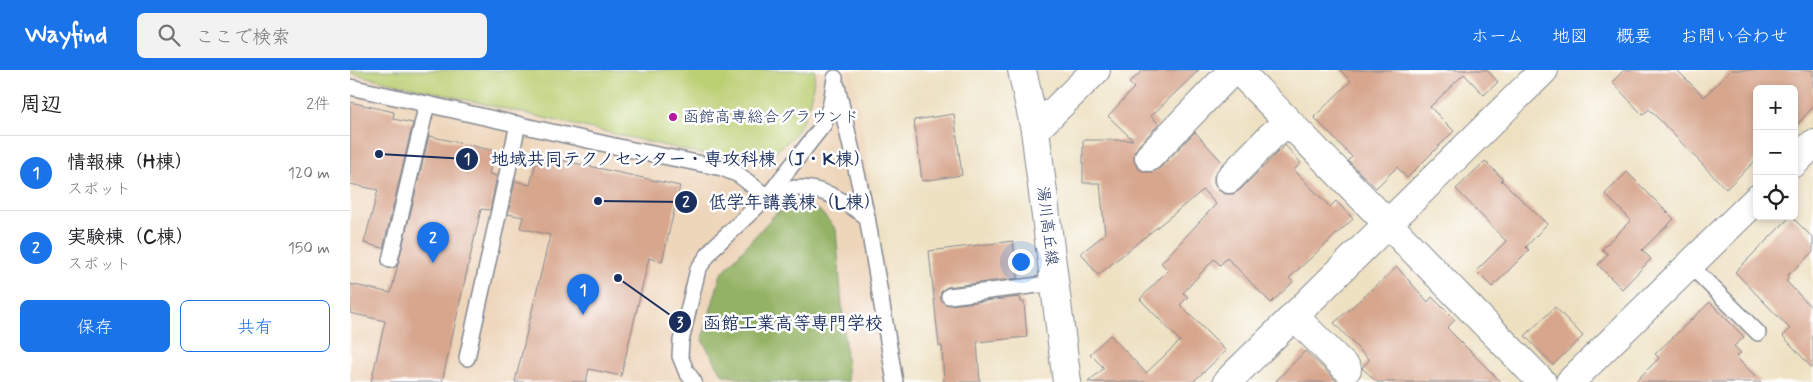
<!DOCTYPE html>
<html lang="ja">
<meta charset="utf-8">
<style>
:root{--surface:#fff;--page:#f2f2f2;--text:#202124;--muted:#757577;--line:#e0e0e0;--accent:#1a73e8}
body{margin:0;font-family:Mynerve,"Klee One",sans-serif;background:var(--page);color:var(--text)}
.controls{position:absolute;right:15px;top:15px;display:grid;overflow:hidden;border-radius:8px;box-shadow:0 2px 8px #0003}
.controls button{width:45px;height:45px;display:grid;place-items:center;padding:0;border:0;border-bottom:1px solid var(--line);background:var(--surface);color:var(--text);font:25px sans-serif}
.you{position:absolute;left:670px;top:191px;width:18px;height:18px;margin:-12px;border:4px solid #fff;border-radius:50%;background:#1a73e8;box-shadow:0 0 0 8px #1a73e833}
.badge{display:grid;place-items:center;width:32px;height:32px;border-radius:50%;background:var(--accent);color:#fff;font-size:16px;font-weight:700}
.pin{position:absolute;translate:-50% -41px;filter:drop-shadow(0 1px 2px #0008)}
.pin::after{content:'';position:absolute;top:26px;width:18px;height:15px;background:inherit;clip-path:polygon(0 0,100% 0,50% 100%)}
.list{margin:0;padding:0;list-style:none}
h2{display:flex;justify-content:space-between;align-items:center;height:65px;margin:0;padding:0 20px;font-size:21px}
h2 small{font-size:16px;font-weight:400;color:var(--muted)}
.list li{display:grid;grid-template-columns:32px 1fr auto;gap:15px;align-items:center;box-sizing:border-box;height:75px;padding:0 20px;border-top:1px solid var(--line)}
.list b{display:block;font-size:19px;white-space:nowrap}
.list p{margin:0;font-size:16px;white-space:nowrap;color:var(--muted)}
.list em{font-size:16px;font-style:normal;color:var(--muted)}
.actions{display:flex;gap:10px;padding:15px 20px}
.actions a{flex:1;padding:11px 0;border:1px solid var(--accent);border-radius:8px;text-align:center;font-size:18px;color:var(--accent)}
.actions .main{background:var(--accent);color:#fff}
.icon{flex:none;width:28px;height:28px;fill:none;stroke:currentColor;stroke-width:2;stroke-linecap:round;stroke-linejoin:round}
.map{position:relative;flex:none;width:1463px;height:312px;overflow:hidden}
header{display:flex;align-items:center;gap:30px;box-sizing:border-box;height:70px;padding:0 25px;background:var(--accent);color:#fff}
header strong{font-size:24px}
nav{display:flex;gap:28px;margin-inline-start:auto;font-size:18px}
.search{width:350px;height:45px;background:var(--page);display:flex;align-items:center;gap:12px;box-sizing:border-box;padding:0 18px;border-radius:8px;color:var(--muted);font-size:19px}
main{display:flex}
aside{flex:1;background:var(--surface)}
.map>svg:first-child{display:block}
</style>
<header>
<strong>Wayfind</strong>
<div class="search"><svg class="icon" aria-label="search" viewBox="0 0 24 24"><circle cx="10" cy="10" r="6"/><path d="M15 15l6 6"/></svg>ここで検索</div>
<nav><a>ホーム</a><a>地図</a><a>概要</a><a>お問い合わせ</a></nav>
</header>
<main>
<aside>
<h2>周辺<small>2件</small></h2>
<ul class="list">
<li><span class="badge">1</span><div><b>情報棟（H棟）</b><p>スポット</p></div><em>120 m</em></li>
<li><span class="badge">2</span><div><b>実験棟（C棟）</b><p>スポット</p></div><em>150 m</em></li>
</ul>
<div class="actions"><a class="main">保存</a><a>共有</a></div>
</aside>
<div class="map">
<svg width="1463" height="312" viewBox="0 0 1463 312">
<rect width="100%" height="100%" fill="#fff"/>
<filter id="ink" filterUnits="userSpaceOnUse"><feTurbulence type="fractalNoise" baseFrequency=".02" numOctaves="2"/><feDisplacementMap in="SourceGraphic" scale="10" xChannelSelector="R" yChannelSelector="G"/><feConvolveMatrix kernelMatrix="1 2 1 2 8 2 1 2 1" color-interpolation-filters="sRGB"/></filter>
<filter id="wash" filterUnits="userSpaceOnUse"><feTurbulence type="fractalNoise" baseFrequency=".0096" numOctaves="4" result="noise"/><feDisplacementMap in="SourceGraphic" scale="20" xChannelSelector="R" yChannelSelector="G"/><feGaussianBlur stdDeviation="1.12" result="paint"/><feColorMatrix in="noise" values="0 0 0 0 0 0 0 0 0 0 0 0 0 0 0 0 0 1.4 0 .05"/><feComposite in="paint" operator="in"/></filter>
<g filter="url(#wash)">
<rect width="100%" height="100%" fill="#eee1c2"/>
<!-- built -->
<polygon fill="#eed6bb" points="0,0 503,0 553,312 0,312"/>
<!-- green -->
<path fill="#bbcf73" stroke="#6b7f68" d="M0,0H464L465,4C460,34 456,58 430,78C426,81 422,85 418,87C406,93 374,87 360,86L0,3Z"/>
<!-- forest -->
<polygon fill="#94b265" stroke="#587062" points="454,135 470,141 486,159 498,312 406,312 373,305 352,270 371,204 426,143"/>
<g id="blocks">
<!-- building -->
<g fill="#d7a68d">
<polygon points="793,0 849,0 801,46 809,54 788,76 784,83 784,92 789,99 795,102 803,102 810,98 845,62 873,93 864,106 864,114 868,120 875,124 883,124 890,120 935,75 951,93 944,100 980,137 986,131 1003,149 939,208 943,212 921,233 877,188 870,195 864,189 833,223 838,227 830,235 876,281 843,312 738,312 754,298 740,284 760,265 796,303 830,271 790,229 818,200 811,193 866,134 853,120 748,205 731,183 755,164 750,113 733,113 733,70 783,70 758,46 784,18 779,13"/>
<polygon points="990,0 1137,0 1148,12 1134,25 1114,4 1080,37 1104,61 1057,108 1047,97 1026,118 998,91 1002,87 964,47 1001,11"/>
<polygon points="1274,0 1327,0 1354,27 1381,0 1463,0 1463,37 1444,58 1444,19 1407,19 1407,89 1376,119 1299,39 1293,45 1262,12"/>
<polygon points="0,32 44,42 43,49 63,53 33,178 14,173 28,120 0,114"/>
<polygon points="604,44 612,105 572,111 564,50"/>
<polygon points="79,66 145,81 139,104 147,106 140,140 131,139 92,312 21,312 35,251 0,243 0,214 41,223"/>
<polygon points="188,85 330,116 312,192 299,188 271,306 239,299 236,312 165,312 200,165 170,158 173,147 158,144 165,111 180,115"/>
<polygon points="1135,91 1153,109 1151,110 1197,154 1176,177 1179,180 1142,217 1126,201 1156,171 1106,119"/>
<polygon points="1277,102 1324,149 1292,180 1301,189 1272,219 1248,195 1258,184 1252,179 1281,150 1255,124"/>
<polygon points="1441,146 1463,168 1463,182 1437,206 1439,208 1436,211 1462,238 1463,237 1463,299 1433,266 1440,259 1385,202"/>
<polygon points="663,171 668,208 597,217 591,222 590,228 595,234 600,235 670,227 671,232 674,232 677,267 627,272 630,312 594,312 592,276 589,276 579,181"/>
<polygon points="1047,197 1078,232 1082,227 1105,250 1097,258 1151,312 1027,312 1012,298 1019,290 984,253"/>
<polygon points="1360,232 1394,267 1384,276 1391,283 1386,287 1411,312 1285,312 1309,288 1305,284"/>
<polygon points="1205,237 1233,266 1203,295 1175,266"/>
<polygon points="955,281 988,312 925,312"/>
</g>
</g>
</g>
<g filter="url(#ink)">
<use href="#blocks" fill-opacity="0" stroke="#848890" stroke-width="1"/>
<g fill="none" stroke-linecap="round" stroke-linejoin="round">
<defs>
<g id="lane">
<polyline points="487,16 517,147 545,312"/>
<path d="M0,17L278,79L372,98L389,105L417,127C424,124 432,120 439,119C468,113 495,132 517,147"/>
<polyline points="40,190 77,34"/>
<polyline points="1340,195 1408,263"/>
<polyline points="599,226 705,213"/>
<polyline points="117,288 168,54"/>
<polyline points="344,312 336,301 330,286 331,271 348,199 364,177 417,127 474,54 481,33 485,8"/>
</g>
<g id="street">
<polyline points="888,0 1192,312"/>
<polyline points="685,60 746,0"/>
<polyline points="799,87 883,0"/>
<polyline points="1444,93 1463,74"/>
<polyline points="879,109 921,66 938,52"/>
<polyline points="944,246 997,299"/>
<polyline points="877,312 1194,0"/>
<polyline points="1220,312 1407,129"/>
</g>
<polyline id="secondary" points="672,0 685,60 717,312"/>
</defs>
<!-- lane casing -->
<use href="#lane" stroke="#848890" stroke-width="18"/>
<!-- street casing -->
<use href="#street" stroke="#848890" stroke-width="30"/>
<!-- secondary casing -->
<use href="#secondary" stroke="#848890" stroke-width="30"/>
<!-- lane -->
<use href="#lane" stroke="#fff" stroke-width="15"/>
<!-- street -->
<use href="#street" stroke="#fff" stroke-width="28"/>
<!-- secondary -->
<use href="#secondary" stroke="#fff" stroke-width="28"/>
</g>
</g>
<!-- markers -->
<circle fill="#b5179e" stroke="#fff" stroke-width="2" cx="323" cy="47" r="5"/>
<g text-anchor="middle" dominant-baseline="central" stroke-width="5" stroke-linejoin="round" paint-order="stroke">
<!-- poi labels -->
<g font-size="16" fill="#1b2f5e" stroke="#fff" text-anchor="start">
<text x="333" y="47">函館高専総合グラウンド</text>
</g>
<!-- street labels -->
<g font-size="16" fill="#1b2f5e" stroke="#fff">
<text transform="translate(697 156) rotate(83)">湯川高丘線</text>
</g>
</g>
<!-- callouts -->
<path fill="none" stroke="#1b2f5e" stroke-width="2" d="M29 84L117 89M248 131L336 132M268 208L330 252"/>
<g fill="#1b2f5e" stroke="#fff" stroke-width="2">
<circle cx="29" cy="84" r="5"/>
<circle cx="248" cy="131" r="5"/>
<circle cx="268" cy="208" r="5"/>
<circle cx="117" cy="89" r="12"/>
<circle cx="336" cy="132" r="12"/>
<circle cx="330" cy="252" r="12"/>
</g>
<g font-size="15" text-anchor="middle" font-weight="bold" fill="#fff">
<text x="117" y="94">1</text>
<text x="336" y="137">2</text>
<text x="330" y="258">3</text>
</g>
<g font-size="18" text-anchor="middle" font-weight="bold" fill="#1b2f5e" stroke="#fff" stroke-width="5" stroke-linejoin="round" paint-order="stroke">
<text x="331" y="95">地域共同テクノセンター・専攻科棟（J・K棟）</text>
<text x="445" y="138">低学年講義棟（L棟）</text>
<text x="443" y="259">函館工業高等専門学校</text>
</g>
</svg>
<div class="controls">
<button>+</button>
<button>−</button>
<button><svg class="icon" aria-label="locate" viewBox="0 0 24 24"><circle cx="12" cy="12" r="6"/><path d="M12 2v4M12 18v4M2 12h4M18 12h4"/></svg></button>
</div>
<div class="you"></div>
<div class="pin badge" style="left:233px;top:245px">1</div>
<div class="pin badge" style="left:83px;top:193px">2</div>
</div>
</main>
